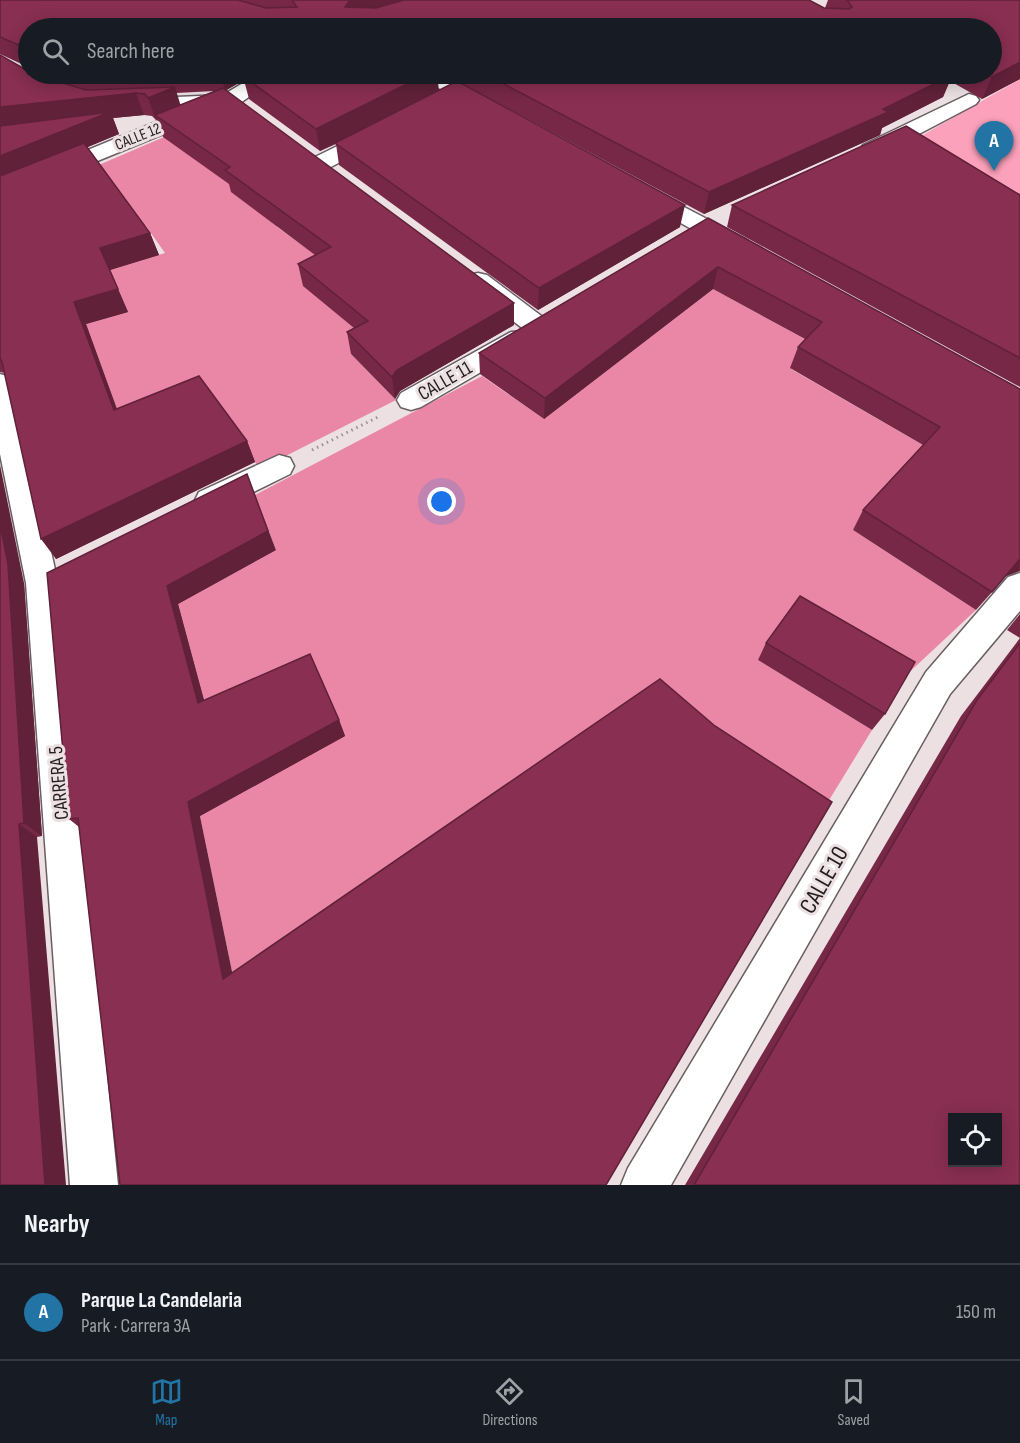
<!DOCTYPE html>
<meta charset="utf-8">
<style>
:root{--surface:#171b24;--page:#20242c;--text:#f1f3f6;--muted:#9ea1a6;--line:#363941;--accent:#2174a4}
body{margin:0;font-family:"Sofia Sans Condensed",sans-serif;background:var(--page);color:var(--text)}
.controls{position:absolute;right:18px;bottom:18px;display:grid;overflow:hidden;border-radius:0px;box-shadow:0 3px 15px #0003}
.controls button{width:54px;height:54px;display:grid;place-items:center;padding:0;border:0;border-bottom:2px solid var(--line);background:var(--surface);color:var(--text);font:30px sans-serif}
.you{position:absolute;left:442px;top:502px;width:21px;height:21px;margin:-15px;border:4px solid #fff;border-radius:50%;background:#1a73e8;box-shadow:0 0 0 9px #1a73e833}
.badge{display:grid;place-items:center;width:39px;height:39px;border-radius:50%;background:var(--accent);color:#fff;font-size:20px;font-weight:700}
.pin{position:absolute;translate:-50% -50px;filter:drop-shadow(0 2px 3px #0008)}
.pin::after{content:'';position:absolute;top:32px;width:21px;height:18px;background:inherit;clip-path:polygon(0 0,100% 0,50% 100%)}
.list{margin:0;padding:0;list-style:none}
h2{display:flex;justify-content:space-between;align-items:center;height:78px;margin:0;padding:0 24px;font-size:26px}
h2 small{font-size:20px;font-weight:400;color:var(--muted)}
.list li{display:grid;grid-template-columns:39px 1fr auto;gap:18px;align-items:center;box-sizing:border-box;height:96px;padding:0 24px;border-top:2px solid var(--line)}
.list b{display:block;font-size:22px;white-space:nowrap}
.list p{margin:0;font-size:20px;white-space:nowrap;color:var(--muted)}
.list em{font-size:20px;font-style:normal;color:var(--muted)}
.icon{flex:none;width:33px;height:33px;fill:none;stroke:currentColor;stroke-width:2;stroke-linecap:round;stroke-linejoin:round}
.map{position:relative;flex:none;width:1020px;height:1185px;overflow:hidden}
.search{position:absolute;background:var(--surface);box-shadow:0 3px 15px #0003;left:18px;right:18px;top:18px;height:66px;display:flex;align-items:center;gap:15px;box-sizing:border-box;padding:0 21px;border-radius:33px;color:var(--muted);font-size:22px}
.sheet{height:174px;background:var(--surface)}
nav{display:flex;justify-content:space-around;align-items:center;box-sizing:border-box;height:84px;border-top:2px solid var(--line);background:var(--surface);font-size:16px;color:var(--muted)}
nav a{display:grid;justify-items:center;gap:3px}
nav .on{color:var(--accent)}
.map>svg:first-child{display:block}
</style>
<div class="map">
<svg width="1020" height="1185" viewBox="0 0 1020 1185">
<rect width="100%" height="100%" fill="#ece0e3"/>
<!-- green -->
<polygon fill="#fba1bb" points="1020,79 1020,204 916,139"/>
<!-- forest -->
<g fill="#eb87a6">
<polygon points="227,110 265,136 277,227 306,248 370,214 405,291 351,354 396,400 260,469 208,398 125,432 86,324 128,312 110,270 165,253 146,226 76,247 94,167"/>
<polygon points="713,289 814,344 791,369 928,448 853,530 976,610 902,679 758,660 872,730 820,815 235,986 200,816 345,735 209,719 178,604 276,550 255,495 482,376 544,419"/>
</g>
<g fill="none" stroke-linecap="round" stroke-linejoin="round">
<defs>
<g id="minor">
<polygon points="258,74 282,74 243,101 240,105 229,107 0,201 0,186 190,108 136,109 129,107 125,103 129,99 223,95"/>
<polygon points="417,74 441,74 493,102 497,106 493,110 479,110 420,78"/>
<polygon points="969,94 976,96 979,100 976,104 879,155 863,155 860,150 863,145"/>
<polygon points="378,126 386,128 389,133 386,138 327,169 311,169 308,164 311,159"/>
<polygon points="644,186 747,240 750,245 747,250 738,253 729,250 636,198 632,193 636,188"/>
<polygon points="478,273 487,275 548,321 552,327 548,333 539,336 531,334 533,338 529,344 421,407 411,410 401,407 397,400 401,393 511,332 526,331 469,287 465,281 469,275"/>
<polygon points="0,374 10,377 14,384 58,583 118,1185 70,1185 26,583 0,454"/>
<polygon points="279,455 290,458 294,466 290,474 221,508 210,512 199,508 195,500 199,492"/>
<polygon points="1020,573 1020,611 950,694 671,1185 621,1185 628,1168 926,672 1008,577"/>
</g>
</defs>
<!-- minor casing -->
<use href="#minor" stroke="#695e61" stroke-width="3"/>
<!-- path -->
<polyline stroke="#9b9294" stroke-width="3" stroke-dasharray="1.5 4" stroke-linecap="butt" points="312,450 380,416"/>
<!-- minor -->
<use href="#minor" fill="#fff" fill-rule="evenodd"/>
</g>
<!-- wall -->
<g fill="#762846" fill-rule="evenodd">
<polygon points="0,0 809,0 825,8 828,0 1020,0 1020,79 982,99 950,81 943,97 882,128 880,135 704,214 444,74 992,74 992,28 28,28 28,68 28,67 0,54"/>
<path d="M0,55L28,74L50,79L41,74H437L438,90L680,227L538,310L339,165L336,144L320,151L249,99L244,80L226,90L514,325L400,391L395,399L351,354L347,332L354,328L303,286L298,264L315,255L231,192L229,184L163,137L157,120H156L152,116L144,115L113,118L119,134L87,147L150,233L159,255L110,270L128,312L86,324L117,409L247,441L255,462L56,559L5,373L0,372ZM214,91L180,105L176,93Z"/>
<polygon points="1020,195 1020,387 727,227 732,205"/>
<polygon points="708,218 1020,389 1020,571 1006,576 976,610 853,530 863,510 923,445 790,368 798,347 805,339 713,289 544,419 480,374 479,353"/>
<polygon points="276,550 178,604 204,700 339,720 345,736 200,816 120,1185 79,827 69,819 47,573"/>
<polygon points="24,583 42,836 37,837 0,1185"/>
<polygon points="1020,614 1020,1185 685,1185 961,716 1020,638 1007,630"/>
<polygon points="766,643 885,714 872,730 758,660"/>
</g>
<!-- shaded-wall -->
<g fill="#602139">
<polygon points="349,0 422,0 352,22 345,7"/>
<polygon points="1020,62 1020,79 982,99 992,77"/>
<polygon points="221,74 254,74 244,77 244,80 225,91"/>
<polygon points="427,74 437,74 439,91 320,151 316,129"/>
<polygon points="952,75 943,97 882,128 880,135 704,214 709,192"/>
<polygon points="175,87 182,110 155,115 157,120 156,120 148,98"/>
<polygon points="136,93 144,115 113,118 119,134 0,184 0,107"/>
<polygon points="685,205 680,227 538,310 539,288"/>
<polygon points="150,233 159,255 110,270 100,248"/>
<polygon points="718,267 713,289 544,419 545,398"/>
<polygon points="118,289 128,312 86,324 125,432 114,410 74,302"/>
<polygon points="514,303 514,325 400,391 395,399 392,377 397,370"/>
<polygon points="247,441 255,462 56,559 41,539"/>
<polygon points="0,465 24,583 42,836 24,823 0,524"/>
<polygon points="247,474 276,550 178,604 209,719 198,703 167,586"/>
<polygon points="1020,559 1019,571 1006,576 976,610"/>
<polygon points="339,720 345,736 200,816 235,986 223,979 188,802"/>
<polygon points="19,824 37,837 66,1185 45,1185"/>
</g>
<!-- building -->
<g fill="#892f51" stroke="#602139" stroke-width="1.5" fill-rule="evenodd">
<polygon points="0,0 238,0 266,8 297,7 292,0 350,0 345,7 376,8 404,0 809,0 824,8 849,9 852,7 848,1 846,0 1020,0 1020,62 992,77 986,74 992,74 992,28 28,28 28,50 21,50 19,45 0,37"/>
<polygon points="0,55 28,71 28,74 34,74 86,90 175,87 148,98 145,94 136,93 0,107"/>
<polygon points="249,74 427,74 316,129 244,77"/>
<polygon points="485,74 949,74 952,75 883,109 888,112 709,192"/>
<polygon points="457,81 685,205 539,288 335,143"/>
<polygon points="223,88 514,303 397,370 392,377 347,332 368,321 298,264 331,247 225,170 230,167 155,115"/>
<polygon points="110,112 0,156 0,126"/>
<polygon points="906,126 1020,195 1020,358 732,205"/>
<polygon points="84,143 150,233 100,248 118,289 74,302 114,410 199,376 247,441 41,539 2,362 0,358 0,176"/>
<polygon points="708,218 1020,389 1020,559 992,592 863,510 940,427 798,347 822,322 718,267 545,398 479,353"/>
<polygon points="247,474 268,531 167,586 198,703 310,654 339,720 188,802 223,979 660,679 715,726 832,802 606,1185 120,1185 78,818 69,819 47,573"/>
<polygon points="0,524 8,564 24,823 19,824 45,1185 0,1185"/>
<polygon points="800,596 915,662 885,714 766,643"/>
<path d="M1020,643V1185H694L977,700ZM952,1118H998V1162H952Z"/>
</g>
<g text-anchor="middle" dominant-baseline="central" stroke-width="6" stroke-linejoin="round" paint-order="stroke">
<!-- far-street labels -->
<g font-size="16" fill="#221e1f" stroke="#ece0e3">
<text transform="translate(138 137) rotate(-22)">CALLE 12</text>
</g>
<!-- street labels -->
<g font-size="20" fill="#221e1f" stroke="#ece0e3">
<text transform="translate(445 381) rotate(-30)">CALLE 11</text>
<text transform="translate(59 783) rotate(-95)">CARRERA 5</text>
</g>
<!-- near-street labels -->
<g font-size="24" fill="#221e1f" stroke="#ece0e3">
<text transform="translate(824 880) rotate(-60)">CALLE 10</text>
</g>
</g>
</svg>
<div class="controls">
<button><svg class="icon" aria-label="locate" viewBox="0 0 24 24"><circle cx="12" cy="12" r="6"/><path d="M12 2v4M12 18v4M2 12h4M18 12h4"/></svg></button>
</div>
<div class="you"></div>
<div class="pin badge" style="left:994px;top:171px">A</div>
<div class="search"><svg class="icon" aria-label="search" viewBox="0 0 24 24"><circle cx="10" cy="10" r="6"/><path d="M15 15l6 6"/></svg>Search here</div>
</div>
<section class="sheet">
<h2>Nearby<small></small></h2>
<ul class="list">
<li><span class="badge">A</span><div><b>Parque La Candelaria</b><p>Park · Carrera 3A</p></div><em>150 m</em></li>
</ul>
</section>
<nav>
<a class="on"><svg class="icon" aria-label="map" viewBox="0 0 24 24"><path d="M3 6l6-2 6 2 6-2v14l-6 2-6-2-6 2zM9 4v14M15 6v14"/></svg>Map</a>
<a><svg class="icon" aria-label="directions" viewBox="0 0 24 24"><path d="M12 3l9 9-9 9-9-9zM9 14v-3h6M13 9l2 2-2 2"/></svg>Directions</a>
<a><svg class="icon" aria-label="saved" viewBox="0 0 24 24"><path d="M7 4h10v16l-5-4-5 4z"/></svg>Saved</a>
</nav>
